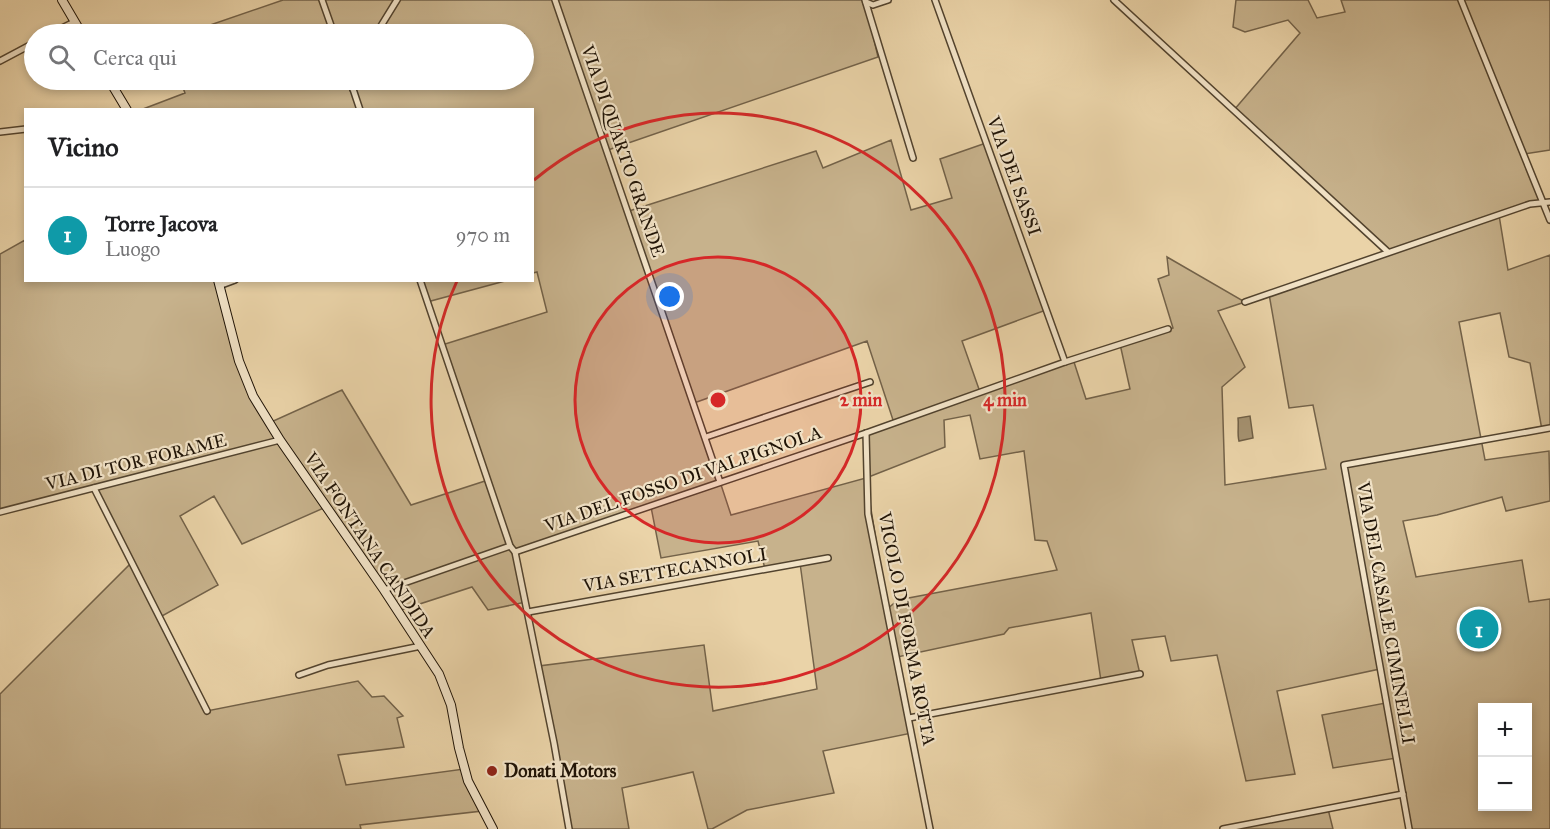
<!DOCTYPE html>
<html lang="it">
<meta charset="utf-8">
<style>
:root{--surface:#fff;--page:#f2f2f2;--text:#202124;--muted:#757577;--line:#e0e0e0;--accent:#8f2418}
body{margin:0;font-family:"IM FELL Great Primer",serif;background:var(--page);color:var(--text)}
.controls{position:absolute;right:18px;bottom:18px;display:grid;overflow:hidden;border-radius:0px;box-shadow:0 3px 9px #0003}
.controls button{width:54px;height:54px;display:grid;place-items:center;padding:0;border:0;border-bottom:2px solid var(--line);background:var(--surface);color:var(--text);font:30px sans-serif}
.you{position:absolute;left:670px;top:297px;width:21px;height:21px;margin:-15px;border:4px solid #fff;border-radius:50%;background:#1a73e8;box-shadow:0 0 0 9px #1a73e833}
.badge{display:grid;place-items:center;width:39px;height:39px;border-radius:50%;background:var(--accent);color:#fff;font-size:20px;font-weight:700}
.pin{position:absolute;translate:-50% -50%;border:3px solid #fff;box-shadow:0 2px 6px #0006}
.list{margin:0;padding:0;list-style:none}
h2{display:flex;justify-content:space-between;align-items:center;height:78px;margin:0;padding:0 24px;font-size:26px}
h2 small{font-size:20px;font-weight:400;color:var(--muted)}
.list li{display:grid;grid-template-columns:39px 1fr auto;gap:18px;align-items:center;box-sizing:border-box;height:96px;padding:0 24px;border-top:2px solid var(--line)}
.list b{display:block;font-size:22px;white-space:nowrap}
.list p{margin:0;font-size:20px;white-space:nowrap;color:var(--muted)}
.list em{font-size:20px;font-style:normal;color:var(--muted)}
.icon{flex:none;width:33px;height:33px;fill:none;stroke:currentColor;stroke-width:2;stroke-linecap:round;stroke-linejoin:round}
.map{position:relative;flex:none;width:1550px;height:829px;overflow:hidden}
.search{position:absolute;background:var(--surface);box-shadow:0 3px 9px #0003;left:24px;top:24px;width:510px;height:66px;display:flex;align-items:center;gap:15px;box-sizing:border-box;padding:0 21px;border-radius:33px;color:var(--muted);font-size:22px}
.panel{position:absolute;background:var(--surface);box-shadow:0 3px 9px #0003;left:24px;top:108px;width:510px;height:174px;border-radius:0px}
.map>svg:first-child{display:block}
</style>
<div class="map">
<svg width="1550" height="829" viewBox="0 0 1550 829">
<rect width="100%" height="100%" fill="#ead3a8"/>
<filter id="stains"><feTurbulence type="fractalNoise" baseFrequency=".00333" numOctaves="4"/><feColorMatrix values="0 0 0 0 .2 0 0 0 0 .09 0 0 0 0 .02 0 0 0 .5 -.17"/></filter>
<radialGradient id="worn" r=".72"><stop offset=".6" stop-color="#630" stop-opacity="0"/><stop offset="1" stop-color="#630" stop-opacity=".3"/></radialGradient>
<!-- green -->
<g fill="#c7b28c" stroke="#736249" stroke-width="1.5" fill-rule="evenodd">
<path d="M283,0H865L878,57L608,150L629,211L816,151L823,168L891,140L911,210L952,198L940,159L986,143L1046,310L962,341L980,392L1073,359L1086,399L1130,389L1120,344L1173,328L1158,279L1169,275L1167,257L1245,302L1218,311L1245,367L1222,387L1225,485L1326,469L1313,405L1289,408L1269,294L1387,253L1234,110L1300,33L1288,20L1245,32L1233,27L1236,0H1308L1317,18L1345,12L1341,0H1550V150L1524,154L1543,204L1538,203L1499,215L1508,270L1550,255V428L1542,430L1530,363L1509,357L1500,313L1459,322L1485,460L1549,451L1550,501L1506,511L1502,497L1437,515L1403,521L1416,577L1522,560L1529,602L1550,599V829H1409L1396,758L1333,768L1322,715L1386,703L1380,669L1277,691L1295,774L1246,781L1217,655L1171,661L1165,636L1132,640L1140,674L1101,681L1091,613L1009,628L1004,634L897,657L912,733L823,751L834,793L747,810L712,829H708L693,772L622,788L629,829H569L539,666L704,645L713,711L817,689L800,563L765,569L758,541L661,558L651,507L515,552L526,602L488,610L472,587L398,611L326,507L242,544L214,496L180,516L218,585L160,617L207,711L358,681L372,697L384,696L403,716L397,718L404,747L338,755L346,785L464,769L482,811L360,825L361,829H0V694L132,562L94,488L0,512V254L25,240L26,280L218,281L234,345L269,423L342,390L411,505L485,481L492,501L442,345L547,312L537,272L533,273L532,110L143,109L185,93L180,80H524V34H184ZM867,341L894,423L866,433V478L731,515L694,403ZM970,415L980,459L1024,451L1035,540L1047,541L1057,570L898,600L887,609L866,478L945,447L944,420ZM1482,708H1528V806H1482Z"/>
<polygon points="420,280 505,281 427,302"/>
<polygon points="1328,809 1333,829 1223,829"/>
</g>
<!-- water -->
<path fill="#a59271" stroke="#6f5f46" stroke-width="1.5" d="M1250,416L1253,438L1239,441C1237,434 1239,426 1238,418Z"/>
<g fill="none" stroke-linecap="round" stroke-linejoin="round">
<defs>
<g id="minor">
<polyline points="322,0 334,34"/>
<polyline points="555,0 720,482"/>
<polyline points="865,0 913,158"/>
<polyline points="935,0 1065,362"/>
<polyline points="1114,0 1388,252"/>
<polyline points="1461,0 1550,220"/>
<polyline points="866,2 873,5 888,0"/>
<polyline points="50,34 74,22"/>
<polyline points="376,34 397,0"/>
<polyline points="0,61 34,43"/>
<polyline points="350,80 360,110"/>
<polyline points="353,89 357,80"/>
<polyline points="0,132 26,129"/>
<polyline points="420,280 510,546 515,552 554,743 569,829"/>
<polyline points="219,286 235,280"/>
<polyline points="1245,302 1530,204 1550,202"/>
<polyline points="866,433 868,514 930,829"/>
<polyline points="706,437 870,382"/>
<polyline points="94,488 207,711"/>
<polyline points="0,512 280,440"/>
<polyline points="515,552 866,433 1065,362 1168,329"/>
<polyline points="384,590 510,546"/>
<polyline points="528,612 828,558"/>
<polyline points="299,675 328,665 421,646"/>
<polyline points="909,718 1140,674"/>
<polyline points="1223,829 1403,794"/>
<polyline points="1409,829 1344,465 1550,428"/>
</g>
<g id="secondary">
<polyline points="62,0 82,34"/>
<polyline points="109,80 127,110"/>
<polyline points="218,280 239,361 253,396 280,440 384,590 439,674 451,705 459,748 468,781 493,829"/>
</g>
</defs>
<!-- minor casing -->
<use href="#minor" stroke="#52432e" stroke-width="8"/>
<!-- secondary casing -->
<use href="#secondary" stroke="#1f1306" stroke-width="10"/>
<!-- minor -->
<use href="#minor" stroke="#f1e2c6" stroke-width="5"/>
<!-- secondary -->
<use href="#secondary" stroke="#f1e2c6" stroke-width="8"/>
</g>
<!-- distance rings -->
<circle cx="718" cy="400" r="143" fill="#d62828" fill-opacity=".12"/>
<g fill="none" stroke="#d62828" stroke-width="3">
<circle cx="718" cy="400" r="143"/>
<path d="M534 180A287 287 0 1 1 457 281"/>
</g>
<!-- markers -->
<circle fill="#8f2418" stroke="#f1e2c6" stroke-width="2" cx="492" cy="771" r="6"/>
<g text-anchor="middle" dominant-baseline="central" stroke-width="4.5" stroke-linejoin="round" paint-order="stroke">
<!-- street labels -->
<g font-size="18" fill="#1f1306" stroke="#f1e2c6">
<text transform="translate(623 151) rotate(71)">VIA DI QUARTO GRANDE</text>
<text transform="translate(1014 176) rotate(70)">VIA DEI SASSI</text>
<text transform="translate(136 462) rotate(-14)">VIA DI TOR FORAME</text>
<text transform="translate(683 479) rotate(-19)">VIA DEL FOSSO DI VALPIGNOLA</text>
<text transform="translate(370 545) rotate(56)">VIA FONTANA CANDIDA</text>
<text transform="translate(675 570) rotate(-10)">VIA SETTECANNOLI</text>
<text transform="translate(1386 613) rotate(80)">VIA DEL CASALE CIMINELLI</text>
<text transform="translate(907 629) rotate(79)">VICOLO DI FORMA ROTTA</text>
</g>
<!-- poi labels -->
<g font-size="18" font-weight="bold" fill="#1f1306" stroke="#f1e2c6" text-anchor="start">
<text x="504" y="771">Donati Motors</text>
</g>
</g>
<circle cx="718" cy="400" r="9" fill="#d62828" stroke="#f1e2c6" stroke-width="3"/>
<g font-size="18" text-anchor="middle" font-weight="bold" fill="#d62828" stroke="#f1e2c6" stroke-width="4.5" stroke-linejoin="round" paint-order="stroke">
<text x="861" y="406">2 min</text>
<text x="1005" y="406">4 min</text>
</g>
<rect width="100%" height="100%" filter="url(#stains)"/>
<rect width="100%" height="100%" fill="url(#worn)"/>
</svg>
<div class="controls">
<button>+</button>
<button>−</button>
</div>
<div class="you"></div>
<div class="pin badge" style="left:1479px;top:629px;background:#0f9aa8">1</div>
<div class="search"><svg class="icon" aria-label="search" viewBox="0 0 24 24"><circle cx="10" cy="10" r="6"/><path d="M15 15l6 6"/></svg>Cerca qui</div>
<section class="panel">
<h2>Vicino<small></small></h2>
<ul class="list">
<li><span class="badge" style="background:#0f9aa8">1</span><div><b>Torre Jacova</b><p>Luogo</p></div><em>970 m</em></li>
</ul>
</section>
</div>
